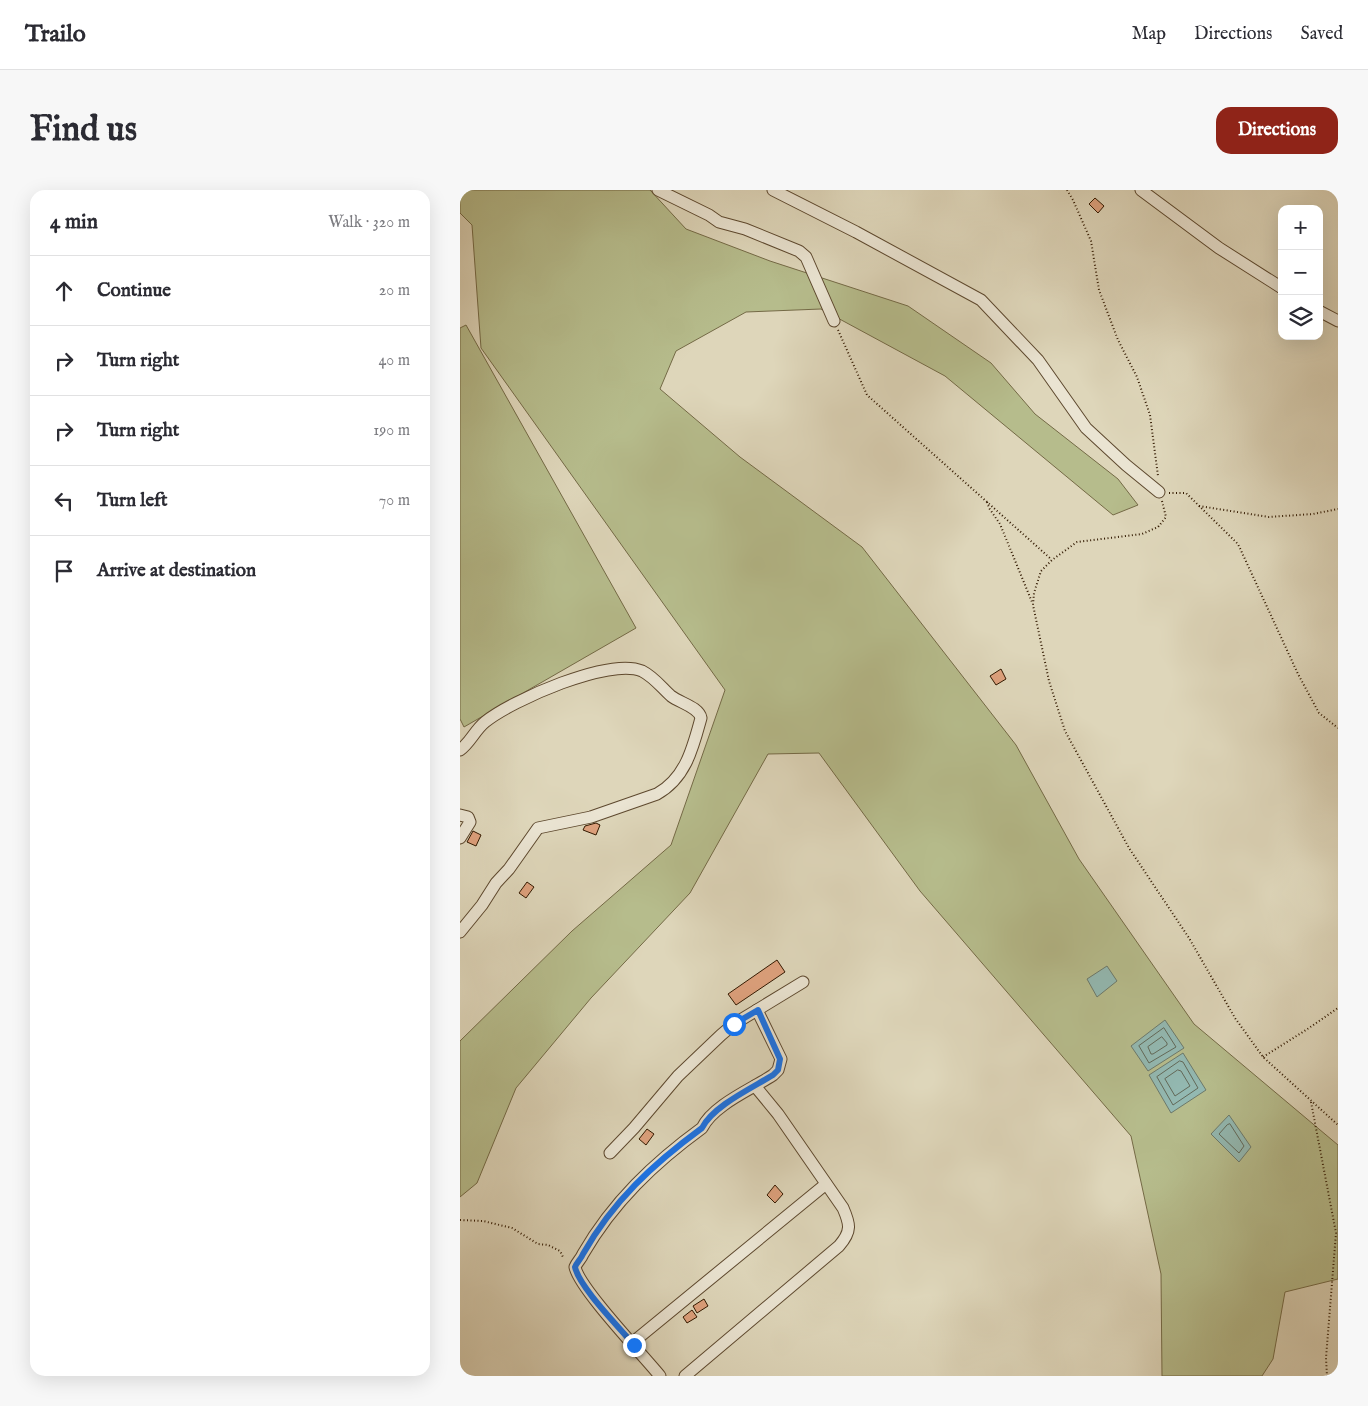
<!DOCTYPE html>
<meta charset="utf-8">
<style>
:root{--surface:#fff;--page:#f7f7f7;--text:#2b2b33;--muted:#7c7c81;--line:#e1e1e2;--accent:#8f2418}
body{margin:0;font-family:"IM FELL English",serif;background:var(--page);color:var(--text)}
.controls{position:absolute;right:15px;top:15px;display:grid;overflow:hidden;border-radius:10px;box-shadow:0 5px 20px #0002}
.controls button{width:45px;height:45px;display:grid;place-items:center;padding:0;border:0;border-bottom:1px solid var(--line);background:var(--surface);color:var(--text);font:25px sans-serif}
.stop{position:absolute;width:15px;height:15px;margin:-11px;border:4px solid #1a73e8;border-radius:50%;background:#fff}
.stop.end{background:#1a73e8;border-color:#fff;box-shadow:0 1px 5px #0008}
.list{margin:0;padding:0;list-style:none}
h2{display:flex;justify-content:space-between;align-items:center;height:65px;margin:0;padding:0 20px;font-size:21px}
h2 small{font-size:16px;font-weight:400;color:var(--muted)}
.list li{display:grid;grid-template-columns:32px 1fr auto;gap:15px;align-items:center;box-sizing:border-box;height:70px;padding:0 20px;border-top:1px solid var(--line)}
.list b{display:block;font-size:19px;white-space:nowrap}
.list em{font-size:16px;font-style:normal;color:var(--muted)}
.icon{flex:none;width:28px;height:28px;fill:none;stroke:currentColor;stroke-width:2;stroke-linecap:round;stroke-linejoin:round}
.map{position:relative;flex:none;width:878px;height:1186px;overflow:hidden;border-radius:15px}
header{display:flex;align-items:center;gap:30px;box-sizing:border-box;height:70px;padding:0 25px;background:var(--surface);border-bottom:1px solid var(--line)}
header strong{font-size:24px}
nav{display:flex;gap:28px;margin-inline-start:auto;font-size:18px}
.intro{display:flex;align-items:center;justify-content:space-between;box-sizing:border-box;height:120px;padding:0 30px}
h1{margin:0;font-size:35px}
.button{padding:12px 22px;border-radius:15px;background:var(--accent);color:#fff;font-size:18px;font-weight:700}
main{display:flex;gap:30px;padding:0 30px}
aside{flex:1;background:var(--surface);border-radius:15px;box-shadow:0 5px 20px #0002}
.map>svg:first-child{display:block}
</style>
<header>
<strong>Trailo</strong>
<nav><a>Map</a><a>Directions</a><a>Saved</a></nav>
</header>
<div class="intro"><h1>Find us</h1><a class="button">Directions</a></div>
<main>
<aside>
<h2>4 min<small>Walk · 320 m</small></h2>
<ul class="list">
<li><svg class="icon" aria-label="ahead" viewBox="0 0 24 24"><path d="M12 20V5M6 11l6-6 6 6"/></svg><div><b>Continue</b></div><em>20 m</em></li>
<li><svg class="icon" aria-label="right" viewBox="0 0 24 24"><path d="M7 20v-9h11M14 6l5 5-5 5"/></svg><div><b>Turn right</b></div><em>40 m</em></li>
<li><svg class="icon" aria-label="right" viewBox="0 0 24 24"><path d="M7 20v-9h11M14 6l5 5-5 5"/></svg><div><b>Turn right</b></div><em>190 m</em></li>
<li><svg class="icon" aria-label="left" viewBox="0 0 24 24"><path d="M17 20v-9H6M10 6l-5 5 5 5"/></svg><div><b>Turn left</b></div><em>70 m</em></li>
<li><svg class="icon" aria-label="arrive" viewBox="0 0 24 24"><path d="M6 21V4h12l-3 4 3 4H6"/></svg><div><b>Arrive at destination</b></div></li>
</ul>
</aside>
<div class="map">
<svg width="878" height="1186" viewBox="0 0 878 1186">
<rect width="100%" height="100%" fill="#ded6ba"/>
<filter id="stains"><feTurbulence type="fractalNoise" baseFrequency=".004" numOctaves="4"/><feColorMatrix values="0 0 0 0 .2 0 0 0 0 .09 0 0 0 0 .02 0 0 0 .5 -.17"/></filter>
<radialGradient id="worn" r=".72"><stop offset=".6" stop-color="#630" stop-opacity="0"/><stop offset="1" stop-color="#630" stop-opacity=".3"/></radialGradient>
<!-- green -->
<g fill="#b6bc8c" stroke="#746a46">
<polygon points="0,0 190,0 226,39 310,71 448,116 531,173 575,224 658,289 678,315 653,325 485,186 361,119 286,122 216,161 200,199 280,267 402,357 556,555 619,669 734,834 878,955 878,1089 825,1102 813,1169 802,1186 702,1186 701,1084 671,946 460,701 359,563 308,564 230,703 131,808 56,898 17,993 0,1007 0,851 112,741 211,655 265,500 21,158 12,35 0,23"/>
<polygon points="6,135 176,438 4,537 0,529 0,138"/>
</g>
<!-- water -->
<g fill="#93b9b2" stroke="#6c796b">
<polygon points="647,776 657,791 637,807 627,789"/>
<polygon points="705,830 724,858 688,881 671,856"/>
<polygon points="723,863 746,900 711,923 689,885"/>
<polygon points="769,925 791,957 779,972 751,944"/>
</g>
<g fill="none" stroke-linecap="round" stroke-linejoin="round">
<!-- shore -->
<g stroke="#626959" stroke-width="1">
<polygon points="704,838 716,857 689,873 679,856"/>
<polygon points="702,847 707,853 707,855 693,864 691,864 688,857"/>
<polygon points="720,871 723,872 738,898 713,915 697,887"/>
<polygon points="718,880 721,881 730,896 715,906 705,889"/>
<polygon points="770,934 784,956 779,963 759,944 767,935"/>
</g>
</g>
<!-- building -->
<g fill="#dea17d" stroke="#321900">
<polygon points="635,8 644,16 638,23 629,14"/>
<polygon points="541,479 546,489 536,495 530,486"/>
<polygon points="136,633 140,635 136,645 123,640 125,636"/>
<polygon points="13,641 21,645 16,656 7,652"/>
<polygon points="67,692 74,697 66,708 59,703"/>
<polygon points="317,770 325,782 276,815 268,804"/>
<polygon points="187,939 194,944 186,955 179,949"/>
<polygon points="315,995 323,1004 315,1013 307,1005"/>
<polygon points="244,1109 248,1116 237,1123 233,1116"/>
<polygon points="232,1120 237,1127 227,1133 223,1127"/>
</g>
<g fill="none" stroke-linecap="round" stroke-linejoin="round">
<defs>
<g id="street">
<polyline points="198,0 249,25 259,32 285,39 339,61 346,67 374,131"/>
<polyline points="313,0 396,42 521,110 578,170 626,238 666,275 699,302"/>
<polyline points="681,0 759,58 822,98"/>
<polyline points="859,121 878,131"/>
<path d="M0,560C10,553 15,540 25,532C52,510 150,467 182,481C194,487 202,498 211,506C220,513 239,517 241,528C233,557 226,588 197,604L131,627L78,638L49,679L36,693L22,715L0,742"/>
<polyline points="0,625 8,627 10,632 0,648"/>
<polyline points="150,963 174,938 218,886 261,845 274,834 343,792"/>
<polyline points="172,1153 366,994"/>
<path d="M200,1186C183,1165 119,1098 115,1077C117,1072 121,1069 123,1064C153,1012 194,973 242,938C253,915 292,899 313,885L318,880L321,869L297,820"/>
<path d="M225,1186L379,1056C392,1041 390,1034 383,1018L318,924L295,896"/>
</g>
</defs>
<!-- street casing -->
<use href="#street" stroke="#5d482e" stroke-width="13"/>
<!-- path -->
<g stroke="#321900" stroke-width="2" stroke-dasharray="1 2.5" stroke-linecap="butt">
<polyline points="607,0 613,10 631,51 639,100 658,150 677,187 690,225 698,286"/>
<polyline points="378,140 407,205 591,369"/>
<polyline points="709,303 726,303 778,354 838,484 859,523 878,538"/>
<polyline points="702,311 706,327 698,337 682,344 617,352 592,370 581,381 574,403 573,415 589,491 605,541 669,658 729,748 775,828 803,867 878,935"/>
<polyline points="527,312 529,318 540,334 572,412"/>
<polyline points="739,316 809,327 853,324 878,319"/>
<polyline points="803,867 846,840 878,818"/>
<polyline points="851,912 876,1043 866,1168 867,1186"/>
<polyline points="0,1030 23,1031 52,1038 78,1054 88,1055 100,1061 103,1067"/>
</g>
<!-- street -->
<use href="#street" stroke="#eae4d2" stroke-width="11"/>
</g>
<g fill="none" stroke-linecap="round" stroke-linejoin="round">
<!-- route -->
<path stroke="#1a73e8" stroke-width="6" d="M174,1155C160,1138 119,1097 115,1077C117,1072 121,1069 123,1064C153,1011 193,974 242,938C253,916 292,898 313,885L318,880L320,869L298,820L274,834"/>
</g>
<rect width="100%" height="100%" filter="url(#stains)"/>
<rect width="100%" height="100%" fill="url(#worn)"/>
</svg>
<div class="controls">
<button>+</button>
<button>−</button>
<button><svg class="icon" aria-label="layers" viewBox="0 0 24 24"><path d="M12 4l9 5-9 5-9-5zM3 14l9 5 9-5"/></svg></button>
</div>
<div class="stop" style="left:274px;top:834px"></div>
<div class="stop end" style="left:174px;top:1155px"></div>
</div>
</main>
